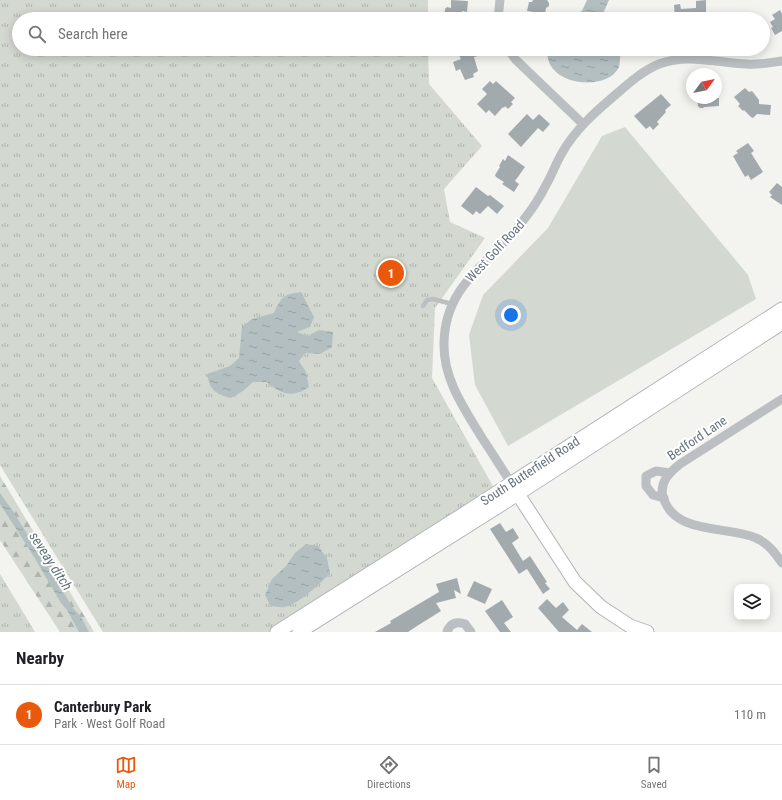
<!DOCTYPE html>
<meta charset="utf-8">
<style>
:root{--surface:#fff;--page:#f6f6f6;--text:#202124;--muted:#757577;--line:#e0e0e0;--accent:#ea580c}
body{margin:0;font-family:"Roboto Condensed",sans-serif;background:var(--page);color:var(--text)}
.controls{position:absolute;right:12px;bottom:12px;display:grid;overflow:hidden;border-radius:8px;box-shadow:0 2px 10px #0003}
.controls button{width:36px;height:36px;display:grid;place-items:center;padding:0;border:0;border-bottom:1px solid var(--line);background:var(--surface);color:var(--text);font:20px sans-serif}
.compass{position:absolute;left:686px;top:68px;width:36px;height:36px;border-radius:50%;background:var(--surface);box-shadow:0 2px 10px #0003;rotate:57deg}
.you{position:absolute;left:511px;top:315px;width:14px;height:14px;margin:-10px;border:3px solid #fff;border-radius:50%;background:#1a73e8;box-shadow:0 0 0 6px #1a73e833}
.badge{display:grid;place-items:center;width:26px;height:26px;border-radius:50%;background:var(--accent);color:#fff;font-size:13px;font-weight:700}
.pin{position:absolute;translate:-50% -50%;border:2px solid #fff;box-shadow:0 1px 4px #0006}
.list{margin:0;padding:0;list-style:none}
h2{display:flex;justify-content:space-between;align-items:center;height:52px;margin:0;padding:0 16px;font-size:17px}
h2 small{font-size:13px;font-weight:400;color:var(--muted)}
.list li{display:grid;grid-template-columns:26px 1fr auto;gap:12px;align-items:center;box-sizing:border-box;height:60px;padding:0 16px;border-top:1px solid var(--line)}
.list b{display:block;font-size:15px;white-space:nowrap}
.list p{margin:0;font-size:13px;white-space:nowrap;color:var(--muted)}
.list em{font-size:13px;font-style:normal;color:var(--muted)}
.icon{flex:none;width:22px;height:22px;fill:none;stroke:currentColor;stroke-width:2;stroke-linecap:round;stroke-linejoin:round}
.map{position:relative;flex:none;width:782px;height:632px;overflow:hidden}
.search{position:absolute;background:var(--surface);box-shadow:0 2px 10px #0003;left:12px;right:12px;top:12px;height:44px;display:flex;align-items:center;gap:10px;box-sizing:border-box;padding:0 14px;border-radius:22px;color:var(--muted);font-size:15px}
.sheet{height:112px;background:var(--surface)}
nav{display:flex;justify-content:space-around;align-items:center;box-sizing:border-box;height:56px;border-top:1px solid var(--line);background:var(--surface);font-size:11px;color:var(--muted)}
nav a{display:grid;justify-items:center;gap:2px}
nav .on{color:var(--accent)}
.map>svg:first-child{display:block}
</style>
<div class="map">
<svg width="782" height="632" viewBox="0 0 782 632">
<defs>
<pattern id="forest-firs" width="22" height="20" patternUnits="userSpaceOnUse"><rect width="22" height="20" fill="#d3d8d0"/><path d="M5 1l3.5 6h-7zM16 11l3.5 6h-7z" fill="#afb4ae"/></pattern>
<pattern id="park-tufts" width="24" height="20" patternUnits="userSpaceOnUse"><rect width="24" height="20" fill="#d3d8d0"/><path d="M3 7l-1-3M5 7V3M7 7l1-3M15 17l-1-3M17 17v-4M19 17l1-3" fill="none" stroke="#afb4ae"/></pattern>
<pattern id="water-ripples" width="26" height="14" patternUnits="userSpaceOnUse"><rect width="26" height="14" fill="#b4bfc2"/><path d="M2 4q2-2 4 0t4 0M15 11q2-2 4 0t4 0" fill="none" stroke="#96a0a3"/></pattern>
</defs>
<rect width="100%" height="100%" fill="#f3f3f0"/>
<!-- grass -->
<polygon fill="#d3d8d0" points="625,127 748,275 756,299 508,446 475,385 469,335 483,295 548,228 602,136"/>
<!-- forest -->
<polygon fill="url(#forest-firs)" points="0,476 94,632 60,632 0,540"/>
<!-- park -->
<g fill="url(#park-tufts)">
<polygon points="0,0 428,0 428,19 19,19 19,49 428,49 429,84 482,146 444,189 450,222 485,238 435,308 432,378 494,488 287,632 103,632 0,465"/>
<polygon points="0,574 35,632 0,632"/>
</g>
<!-- water -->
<g fill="url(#water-ripples)">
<polygon points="587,0 609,0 604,11 609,19 567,19 582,11"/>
<path d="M545,49H620L621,51C620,56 620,63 619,67C609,88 569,86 555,71C547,63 549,58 545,49Z"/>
<path d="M301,292L314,317L310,327L297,332L308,336L319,330L333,332L332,347L320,354L305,353L299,361L306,372L309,387C294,398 281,395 267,382H253L243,391L231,398C215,394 210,390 207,374L230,366L239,358L242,327L252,319L274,313C281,297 284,294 301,292Z"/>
<polygon points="0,493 13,511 27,534 32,544 56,579 72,607 81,617 89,632 79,632 78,630 67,610 61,603 31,552 0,504"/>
<path d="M306,544L318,546L327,558L330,573C320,584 299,604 284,607C280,608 275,606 271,606L265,595L272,579L286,566L295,553Z"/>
</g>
<!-- building -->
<g fill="#a3aaae">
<polygon points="451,0 468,1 467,12 462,11 462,19 444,19 445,9 447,7 451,8"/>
<polygon points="533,0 547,0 549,3 549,6 546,8 545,14 527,11 529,2 532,2"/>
<polygon points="706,0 706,19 675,19 674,5 680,4 681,9 696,8 696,1"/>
<polygon points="780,10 782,14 782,31 775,35 771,28 773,27 770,22 775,19 772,15"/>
<polygon points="468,49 476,49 478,56 474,57 478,71 473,74 474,77 465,80 460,69 456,71 453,62 461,59 459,55 463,53 462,52"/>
<polygon points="490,81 493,84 496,81 515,98 511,102 513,104 508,109 505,106 504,108 503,107 495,116 489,110 486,113 477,104 487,94 482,89"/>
<polygon points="745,88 749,92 752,91 759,100 759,104 771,105 770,115 757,114 753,118 751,117 744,110 743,111 738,106 740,104 734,97"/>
<polygon points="661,94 671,105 665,110 666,112 657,122 659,124 653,130 650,126 646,129 634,116"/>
<polygon points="697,98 719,98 719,106 704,107 703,108 700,108 698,106"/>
<polygon points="527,114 533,120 539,114 550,124 543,132 538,128 521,147 508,134"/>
<polygon points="748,143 754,151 751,153 763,172 751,180 748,175 745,177 733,156 738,153 736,151"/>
<polygon points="508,155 525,167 515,181 519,184 514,192 502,184 504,182 496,177 495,175 500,167 499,166 503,159 505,161"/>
<polygon points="777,183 782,187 782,205 770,197 772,195 769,192"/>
<polygon points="476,187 488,196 490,195 504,206 497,214 488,206 480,214 476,211 473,215 461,206"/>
<polygon points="500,523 506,532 513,528 519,538 512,543 523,561 530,556 547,582 545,583 550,589 543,594 527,569 519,574 490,529"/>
<polygon points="457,578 461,594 454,590 456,598 436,603 441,611 417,626 408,632 375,632 391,623 390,621 439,592 436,584"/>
<polygon points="474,581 492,589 485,604 467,596"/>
<polygon points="547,599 556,608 563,602 569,610 562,617 577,630 582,624 592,632 559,632 538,608"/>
<polygon points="502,600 513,617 504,623 511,632 500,632 485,611"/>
</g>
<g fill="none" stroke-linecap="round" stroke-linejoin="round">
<defs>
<g id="secondary">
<polyline points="514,488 575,582 601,607 630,626 647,632"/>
<polyline points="277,632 462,515 782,309"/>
<polyline points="299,632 499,506 782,323"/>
</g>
</defs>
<!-- secondary casing -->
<use href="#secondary" stroke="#b0b4b8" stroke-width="15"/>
<!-- lane -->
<polyline stroke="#bbbfc1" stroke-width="4.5" points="423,306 427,300 433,299 452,304"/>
<!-- street -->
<g stroke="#bbbfc1" stroke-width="9">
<polyline points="498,19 500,0"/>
<polyline points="508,49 515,59 583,124"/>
<path d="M782,399L680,464C670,472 659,482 663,497C675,536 727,525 756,538C768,543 775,553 782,563"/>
<path d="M514,487C503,471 493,454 482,438C464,408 443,379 444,343C445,282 493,262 525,218C533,208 540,197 546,185C552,175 556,163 562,153C575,130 594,113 614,96C628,84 642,71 659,64C687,53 718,63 746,64C758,65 770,63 782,61"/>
<polyline points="664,498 653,495 646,486 646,476 656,471 670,473"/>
<path d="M447,632C450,623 457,621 465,624L471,632"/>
</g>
<!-- secondary -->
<use href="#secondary" stroke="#fff" stroke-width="13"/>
</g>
<g text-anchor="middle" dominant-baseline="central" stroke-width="4" stroke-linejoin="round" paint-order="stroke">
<!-- street labels -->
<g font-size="13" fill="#66737d" stroke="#fff">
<text transform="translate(495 251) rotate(-47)">West Golf Road</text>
<text transform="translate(697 438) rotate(-34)">Bedford Lane</text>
<text transform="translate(530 471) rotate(-33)">South Butterfield Road</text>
</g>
<!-- water labels -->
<g font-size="14" font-style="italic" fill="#62747b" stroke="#fff">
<text transform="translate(51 561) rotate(57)">seveay ditch</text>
</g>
</g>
</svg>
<div class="controls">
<button><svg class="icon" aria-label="layers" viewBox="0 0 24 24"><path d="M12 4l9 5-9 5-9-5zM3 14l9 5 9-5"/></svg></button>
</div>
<svg class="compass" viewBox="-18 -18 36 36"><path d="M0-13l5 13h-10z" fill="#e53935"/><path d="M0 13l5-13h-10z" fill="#757577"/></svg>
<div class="you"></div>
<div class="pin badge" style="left:391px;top:273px">1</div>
<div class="search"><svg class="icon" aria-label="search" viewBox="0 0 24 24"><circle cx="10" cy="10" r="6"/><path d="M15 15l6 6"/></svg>Search here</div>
</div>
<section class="sheet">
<h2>Nearby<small></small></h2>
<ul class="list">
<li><span class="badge">1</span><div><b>Canterbury Park</b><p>Park · West Golf Road</p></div><em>110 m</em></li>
</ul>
</section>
<nav>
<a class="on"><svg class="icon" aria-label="map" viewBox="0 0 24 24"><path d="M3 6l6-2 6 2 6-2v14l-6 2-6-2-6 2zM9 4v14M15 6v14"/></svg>Map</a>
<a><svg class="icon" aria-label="directions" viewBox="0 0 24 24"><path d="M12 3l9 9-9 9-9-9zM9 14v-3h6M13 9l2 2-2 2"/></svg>Directions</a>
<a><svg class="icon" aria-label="saved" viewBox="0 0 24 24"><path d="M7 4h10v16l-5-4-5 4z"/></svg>Saved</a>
</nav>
